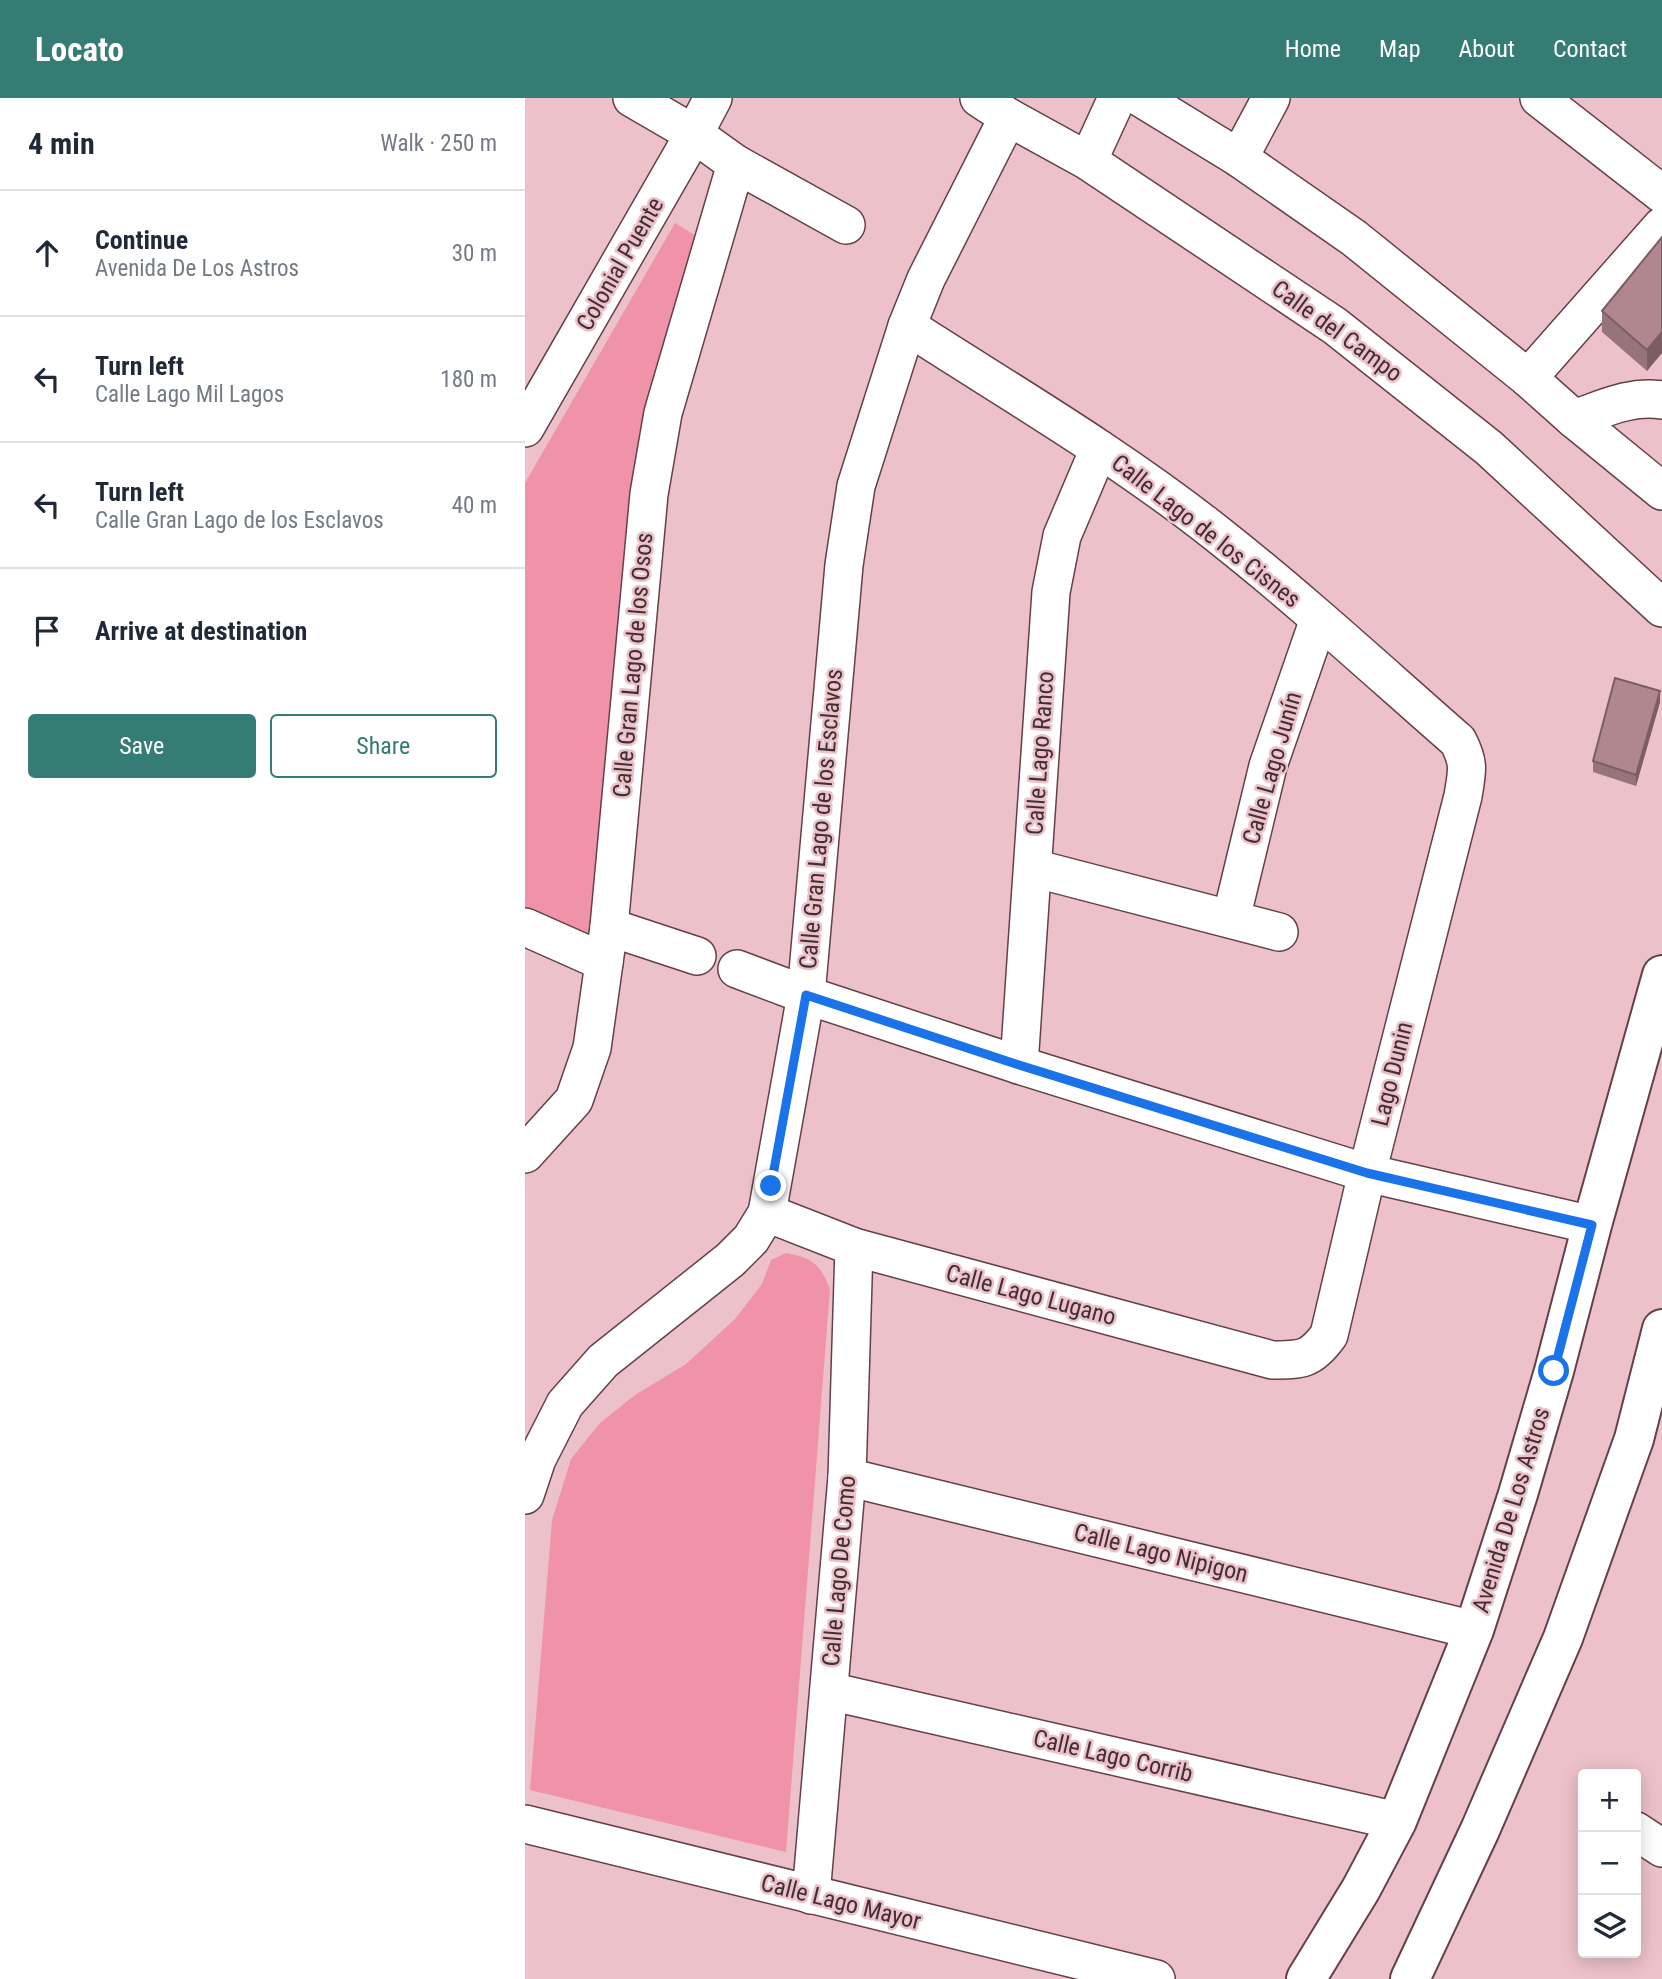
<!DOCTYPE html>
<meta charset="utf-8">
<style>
:root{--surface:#fff;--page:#f2f2f3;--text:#1f2937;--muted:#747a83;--line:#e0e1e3;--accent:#357c74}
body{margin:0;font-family:"Roboto Condensed",sans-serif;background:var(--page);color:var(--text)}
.controls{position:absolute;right:21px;bottom:21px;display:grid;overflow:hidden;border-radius:7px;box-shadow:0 4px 18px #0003}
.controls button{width:63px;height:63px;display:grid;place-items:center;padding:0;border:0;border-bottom:2px solid var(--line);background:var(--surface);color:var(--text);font:35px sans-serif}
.stop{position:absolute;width:21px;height:21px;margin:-16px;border:5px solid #1a73e8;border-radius:50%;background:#fff}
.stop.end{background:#1a73e8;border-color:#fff;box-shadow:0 2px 7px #0008}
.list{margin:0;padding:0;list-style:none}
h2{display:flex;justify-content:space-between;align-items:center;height:91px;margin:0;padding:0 28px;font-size:30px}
h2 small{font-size:23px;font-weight:400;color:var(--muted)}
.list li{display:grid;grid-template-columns:46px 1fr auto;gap:21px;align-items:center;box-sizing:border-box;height:126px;padding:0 28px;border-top:2px solid var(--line)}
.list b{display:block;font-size:26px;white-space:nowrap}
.list p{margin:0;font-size:23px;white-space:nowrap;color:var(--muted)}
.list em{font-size:23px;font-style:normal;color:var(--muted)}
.actions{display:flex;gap:14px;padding:21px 28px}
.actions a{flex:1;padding:16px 0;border:2px solid var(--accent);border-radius:7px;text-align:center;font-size:24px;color:var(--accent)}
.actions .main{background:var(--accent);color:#fff}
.icon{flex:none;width:38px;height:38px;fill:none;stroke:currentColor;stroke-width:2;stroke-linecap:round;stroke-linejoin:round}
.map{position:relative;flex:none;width:1137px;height:1881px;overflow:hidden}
header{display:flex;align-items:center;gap:42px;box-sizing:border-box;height:98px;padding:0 35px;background:var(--accent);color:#fff}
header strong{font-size:33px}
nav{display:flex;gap:38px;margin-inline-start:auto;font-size:24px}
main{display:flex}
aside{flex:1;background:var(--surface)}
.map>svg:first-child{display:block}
</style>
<header>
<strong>Locato</strong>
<nav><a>Home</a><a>Map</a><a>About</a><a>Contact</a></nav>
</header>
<main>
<aside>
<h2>4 min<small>Walk · 250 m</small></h2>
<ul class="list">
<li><svg class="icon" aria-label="ahead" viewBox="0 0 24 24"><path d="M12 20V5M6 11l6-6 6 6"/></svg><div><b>Continue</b><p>Avenida De Los Astros</p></div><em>30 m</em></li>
<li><svg class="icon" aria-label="left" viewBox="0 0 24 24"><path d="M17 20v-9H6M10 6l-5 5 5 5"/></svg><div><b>Turn left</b><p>Calle Lago Mil Lagos</p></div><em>180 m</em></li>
<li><svg class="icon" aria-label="left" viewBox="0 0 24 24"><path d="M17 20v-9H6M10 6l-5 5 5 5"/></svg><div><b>Turn left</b><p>Calle Gran Lago de los Esclavos</p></div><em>40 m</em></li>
<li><svg class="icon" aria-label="arrive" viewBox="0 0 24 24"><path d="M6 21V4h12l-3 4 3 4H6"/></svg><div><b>Arrive at destination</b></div></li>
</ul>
<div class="actions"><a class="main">Save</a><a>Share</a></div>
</aside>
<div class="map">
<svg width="1137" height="1881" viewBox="0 0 1137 1881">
<rect width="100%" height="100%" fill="#edc1c9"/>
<!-- green -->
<g fill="#f093a8">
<polygon points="150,125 176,141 64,852 0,815 0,385"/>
<path d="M261,1155C288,1160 295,1166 305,1191L261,1754L5,1692L27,1422L46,1361L75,1325L110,1297L161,1266L210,1221L237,1186L246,1162Z"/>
</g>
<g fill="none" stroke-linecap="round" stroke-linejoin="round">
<defs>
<g id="minor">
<polyline points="107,0 169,36 211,66 321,127"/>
<polyline points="454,0 483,19 563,63 810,228 964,350 1137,510"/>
<polyline points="616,0 714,60 829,140 1003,280 1049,321 1137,393"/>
<polyline points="1014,0 1137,96"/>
<polyline points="714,60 746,0"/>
<polyline points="563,63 592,0"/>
<polyline points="1003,280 1137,128"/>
<path d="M1049,321C1078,311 1106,297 1137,302"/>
<polyline points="0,330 169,36 188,0"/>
<polyline points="508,770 754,834"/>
<polyline points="706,821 743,668 794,521"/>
<polyline points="0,829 79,864"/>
<polyline points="84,829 172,858"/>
<polyline points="212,871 281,897 494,967 842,1075 1067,1127"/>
<polyline points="494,967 526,494 537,438 574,351"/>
<polyline points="0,1056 49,1002 67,950 84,829 124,396 138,315 211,66"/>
<path d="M242,1115L329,1149L747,1262C777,1262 786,1262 804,1237L842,1075L938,698C942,673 945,666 933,643C853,573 775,501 691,435C594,358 486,295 382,228"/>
<polyline points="322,1379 949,1532"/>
<polyline points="0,1397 12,1361 40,1306 78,1263 205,1162 226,1141 242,1115 281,897 319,467 331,388 382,228 401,181 483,19"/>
<polyline points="304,1593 872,1723"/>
<polyline points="0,1726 631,1881"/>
<polyline points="1111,1733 1137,1750"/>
<polyline points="286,1797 322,1379 329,1149"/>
</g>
<g id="major">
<polyline points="781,1881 836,1791 872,1723 949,1532 993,1396 1029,1273 1067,1127 1137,877"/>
<polyline points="885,1881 955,1732 1038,1540 1109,1341 1137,1231"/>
</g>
</defs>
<!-- minor casing -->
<use href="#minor" stroke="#654048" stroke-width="40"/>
<!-- major casing -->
<use href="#major" stroke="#654048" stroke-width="42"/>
<!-- minor -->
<use href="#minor" stroke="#fff" stroke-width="37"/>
<!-- major -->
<use href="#major" stroke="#fff" stroke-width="38"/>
</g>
<!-- wall -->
<g fill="#97747b">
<polygon points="1137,139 1122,273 1077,234 1077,213"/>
<polygon points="1135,604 1111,688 1068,674 1068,663"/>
</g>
<!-- shaded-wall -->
<g fill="#7b5e64">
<polygon points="1137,234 1137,255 1122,273 1122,252"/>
<polygon points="1135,593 1135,604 1111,688 1111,677"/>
</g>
<!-- building -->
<g fill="#b0878f" stroke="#7b5e64" stroke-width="2">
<polygon points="1137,139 1137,234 1122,252 1077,213"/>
<polygon points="1090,580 1135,593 1111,677 1068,663"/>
</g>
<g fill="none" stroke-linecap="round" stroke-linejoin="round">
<!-- route -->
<polyline stroke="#1a73e8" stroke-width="9" points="246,1088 281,897 494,967 842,1075 1067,1127 1029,1273"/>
</g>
<g text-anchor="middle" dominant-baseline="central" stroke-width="5" stroke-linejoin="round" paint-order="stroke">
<!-- street labels -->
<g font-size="24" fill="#412f33" stroke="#edc1c9">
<text transform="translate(95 166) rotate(-60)">Colonial Puente</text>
<text transform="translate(812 233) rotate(36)">Calle del Campo</text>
<text transform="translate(681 433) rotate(38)">Calle Lago de los Cisnes</text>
<text transform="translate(108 567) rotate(-85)">Calle Gran Lago de los Osos</text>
<text transform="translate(515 655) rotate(-86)">Calle Lago Ranco</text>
<text transform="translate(747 670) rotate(-74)">Calle Lago Junín</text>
<text transform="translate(296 721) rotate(-85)">Calle Gran Lago de los Esclavos</text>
<text transform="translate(867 976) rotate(-76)">Lago Dunin</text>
<text transform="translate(506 1197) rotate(15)">Calle Lago Lugano</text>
<text transform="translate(986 1412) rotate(-73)">Avenida De Los Astros</text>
<text transform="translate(636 1455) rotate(14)">Calle Lago Nipigon</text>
<text transform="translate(314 1473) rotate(-85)">Calle Lago De Como</text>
<text transform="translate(588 1658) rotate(13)">Calle Lago Corrib</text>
<text transform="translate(316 1804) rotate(14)">Calle Lago Mayor</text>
</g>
</g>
</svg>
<div class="controls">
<button>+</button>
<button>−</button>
<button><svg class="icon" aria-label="layers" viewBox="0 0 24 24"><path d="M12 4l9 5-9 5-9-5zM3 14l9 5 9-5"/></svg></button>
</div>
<div class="stop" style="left:1029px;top:1273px"></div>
<div class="stop end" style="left:246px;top:1088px"></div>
</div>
</main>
